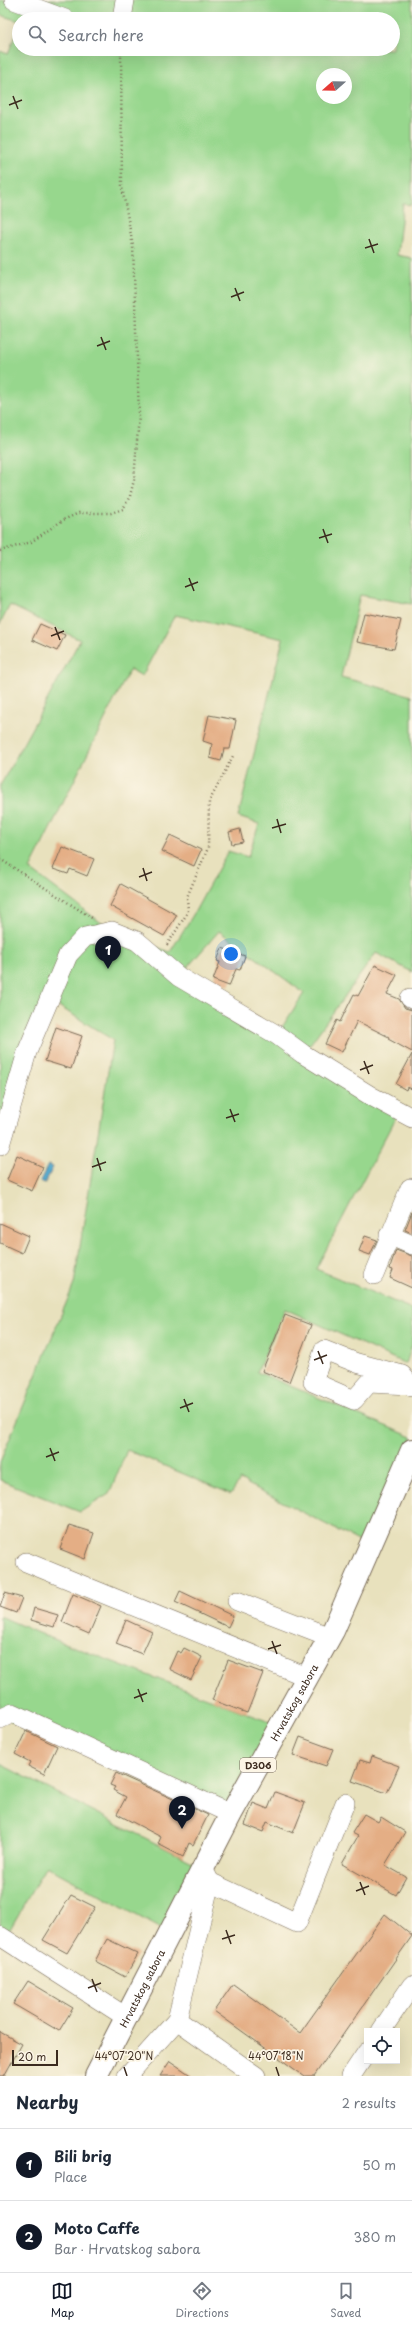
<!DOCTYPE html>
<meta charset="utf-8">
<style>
:root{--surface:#fff;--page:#f6f6f7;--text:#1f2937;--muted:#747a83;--line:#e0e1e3;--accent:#111827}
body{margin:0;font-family:"Playpen Sans",sans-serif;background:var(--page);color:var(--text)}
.controls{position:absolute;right:12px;bottom:12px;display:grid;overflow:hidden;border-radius:0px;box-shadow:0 4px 16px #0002}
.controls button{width:36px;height:36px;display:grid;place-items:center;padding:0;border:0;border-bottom:1px solid var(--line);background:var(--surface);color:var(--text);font:20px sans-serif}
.compass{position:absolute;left:316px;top:68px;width:36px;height:36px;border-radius:50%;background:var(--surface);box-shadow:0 4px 16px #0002;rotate:250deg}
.scale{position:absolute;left:12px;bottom:10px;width:46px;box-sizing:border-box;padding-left:4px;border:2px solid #3b2a1e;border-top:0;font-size:11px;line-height:14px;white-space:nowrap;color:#3b2a1e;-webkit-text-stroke:3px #fcf5e5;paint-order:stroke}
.you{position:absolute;left:231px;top:954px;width:14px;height:14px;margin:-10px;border:3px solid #fff;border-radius:50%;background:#1a73e8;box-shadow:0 0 0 6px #1a73e833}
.badge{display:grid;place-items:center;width:26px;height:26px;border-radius:50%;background:var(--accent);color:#fff;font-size:13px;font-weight:700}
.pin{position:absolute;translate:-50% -33px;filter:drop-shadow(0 1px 2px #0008)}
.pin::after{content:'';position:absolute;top:21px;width:14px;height:12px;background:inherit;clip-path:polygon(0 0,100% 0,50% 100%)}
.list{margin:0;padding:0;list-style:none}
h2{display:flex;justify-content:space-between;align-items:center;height:52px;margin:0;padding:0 16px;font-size:17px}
h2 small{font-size:13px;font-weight:400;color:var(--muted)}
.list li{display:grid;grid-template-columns:26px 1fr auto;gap:12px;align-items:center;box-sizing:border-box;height:72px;padding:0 16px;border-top:1px solid var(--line)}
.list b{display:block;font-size:15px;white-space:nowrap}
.list p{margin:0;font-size:13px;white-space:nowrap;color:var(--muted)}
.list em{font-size:13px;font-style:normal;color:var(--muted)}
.icon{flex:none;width:22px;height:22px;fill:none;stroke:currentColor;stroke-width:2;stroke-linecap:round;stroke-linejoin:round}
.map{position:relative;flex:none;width:412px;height:2076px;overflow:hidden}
.search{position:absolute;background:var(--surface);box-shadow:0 4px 16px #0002;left:12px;right:12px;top:12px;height:44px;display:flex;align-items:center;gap:10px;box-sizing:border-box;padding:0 14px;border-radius:22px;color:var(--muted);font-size:15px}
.sheet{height:196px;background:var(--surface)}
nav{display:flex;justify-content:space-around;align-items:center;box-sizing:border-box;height:56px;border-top:1px solid var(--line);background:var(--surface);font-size:11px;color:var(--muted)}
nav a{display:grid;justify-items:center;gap:2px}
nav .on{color:var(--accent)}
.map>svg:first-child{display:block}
</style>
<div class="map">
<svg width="412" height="2076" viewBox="0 0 412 2076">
<rect width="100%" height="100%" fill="#fcf5e5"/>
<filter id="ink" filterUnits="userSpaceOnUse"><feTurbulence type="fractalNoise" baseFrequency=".025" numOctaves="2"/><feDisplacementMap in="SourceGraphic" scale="8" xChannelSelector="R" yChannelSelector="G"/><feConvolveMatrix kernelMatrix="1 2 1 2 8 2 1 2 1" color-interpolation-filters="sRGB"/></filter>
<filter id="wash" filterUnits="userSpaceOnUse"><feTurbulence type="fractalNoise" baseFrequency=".012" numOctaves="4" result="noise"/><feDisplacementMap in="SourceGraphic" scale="16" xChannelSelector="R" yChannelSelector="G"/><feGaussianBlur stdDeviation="0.9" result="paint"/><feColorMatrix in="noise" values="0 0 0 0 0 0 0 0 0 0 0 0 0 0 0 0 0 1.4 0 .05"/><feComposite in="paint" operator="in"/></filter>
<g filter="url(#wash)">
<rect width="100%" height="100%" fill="#e8e1bd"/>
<!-- green -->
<g fill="#97d78d" stroke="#698056" fill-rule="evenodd">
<path d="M0,0H412V205L403,204L397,255L412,258V604L360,595L341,677L412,696V972L376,953L303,1054L399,1111L316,1269L412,1309V1345L406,1364L285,1309L257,1372L412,1437V1450L370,1547L240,1480L231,1494L127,1450L109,1494L80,1512L0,1480V1462L74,1284L113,1040L49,1000L0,1139V786L80,640L10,605L0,624V51L8,54L19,25V49H393V19H19V21L0,15ZM322,74H346V98H322ZM175,615L283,639L238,817L259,824L248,857L228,851L193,915L170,952L112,931L30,869L130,669L142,676ZM219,931L304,993L277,1035L179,977Z"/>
<polygon points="0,1616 38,1633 280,1726 231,1814 0,1716"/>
<polygon points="0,1764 202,1867 169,1933 46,1866 5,1938 0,1935"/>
</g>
<!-- water -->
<polygon fill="#54acd1" stroke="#486b78" points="48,1165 53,1167 45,1183 40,1181"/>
<g id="blocks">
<!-- building -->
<g fill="#e4ae85">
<polygon points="364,613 401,620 394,649 357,642"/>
<polygon points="40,624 65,635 57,651 32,640"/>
<polygon points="209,715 236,720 230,749 224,749 221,761 210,758 212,744 203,741"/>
<polygon points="240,829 243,842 232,844 229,832"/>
<polygon points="170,835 201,850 194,866 162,851"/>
<polygon points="62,847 94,859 87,876 70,869 68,874 53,869"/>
<polygon points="121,884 177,915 164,936 110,906"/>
<polygon points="222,948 245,956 240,970 236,969 229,986 213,980 220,962 217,961"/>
<polygon points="375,965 397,975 387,994 399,999 405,1008 412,1010 412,1052 388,1039 389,1037 357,1021 342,1052 325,1044 337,1020 340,1022 354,994 358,996"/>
<polygon points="56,1027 82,1036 71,1069 45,1061"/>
<polygon points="412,1054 412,1089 407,1087 406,1090 396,1084"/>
<polygon points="17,1155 43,1167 32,1191 7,1180"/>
<polygon points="412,1212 412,1233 405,1230"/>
<polygon points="0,1223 29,1236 22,1253 0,1243"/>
<polygon points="365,1236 377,1240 370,1255 359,1251"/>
<polygon points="396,1250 412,1256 412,1288 390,1278 393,1270 390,1269 391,1264"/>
<polygon points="285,1315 311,1325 289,1382 262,1371"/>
<polygon points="69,1525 94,1533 85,1559 60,1549"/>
<polygon points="180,1591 233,1616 228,1627 175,1602"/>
<polygon points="5,1593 22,1598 16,1613 0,1607"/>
<polygon points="73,1594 101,1606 89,1634 62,1622"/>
<polygon points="34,1608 58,1615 54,1627 31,1620"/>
<polygon points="126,1620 152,1632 142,1654 116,1644"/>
<polygon points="184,1648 202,1657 191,1680 169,1669 177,1651 181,1653"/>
<polygon points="228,1660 263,1673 247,1713 212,1700"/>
<polygon points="26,1731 57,1746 44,1774 28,1766 30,1762 15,1754"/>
<polygon points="300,1737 333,1749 326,1766 293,1755"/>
<polygon points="372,1756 399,1766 387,1793 352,1781 360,1760 370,1763"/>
<polygon points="116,1773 208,1815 193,1845 189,1843 183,1857 158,1844 161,1837 117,1814 126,1797 113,1790 115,1787 110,1785"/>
<polygon points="275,1792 305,1803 293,1833 267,1822 263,1832 245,1825 253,1803 268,1809"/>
<polygon points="364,1814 378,1822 381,1817 405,1832 385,1865 406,1877 396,1895 342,1864 358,1836 352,1833"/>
<polygon points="71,1895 95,1907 67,1953 43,1940"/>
<polygon points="385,1914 412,1936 314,2076 304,2076 214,2011 233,1984 300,2033"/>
<polygon points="107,1939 138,1954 125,1977 95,1961"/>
<polygon points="28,1981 73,2008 59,2031 13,2004"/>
<polygon points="0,2032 22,2044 4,2076 0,2076"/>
<polygon points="170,2061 192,2076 160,2076"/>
</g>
</g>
</g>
<g filter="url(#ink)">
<use href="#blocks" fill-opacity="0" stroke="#786a56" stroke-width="1"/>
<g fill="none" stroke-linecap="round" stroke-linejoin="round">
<defs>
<g id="minor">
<polyline points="14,0 65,19"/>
<polyline points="122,19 125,0"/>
<polyline points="410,998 412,999"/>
<polyline points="0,1145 27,1052 68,955 85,937 112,931 137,941 179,977 277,1035 303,1054 371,1096 412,1118"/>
<polyline points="389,1235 412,1245"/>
<polyline points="374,1275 410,1188 412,1189"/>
<polyline points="409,1385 369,1383 354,1400 313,1382 324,1350 357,1363 402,1375 412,1387"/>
<polyline points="26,1562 307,1677"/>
<polyline points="237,1601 330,1637"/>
<polyline points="0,1719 13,1713 231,1814"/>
<polyline points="202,1867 210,1882 297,1923 345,1803"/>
<polyline points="0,1936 126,2017"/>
<polyline points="177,2020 256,2076"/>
<polyline points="381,2031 412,1985"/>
<polyline points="127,2076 177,2020 210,1882"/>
<polyline points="351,2076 367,2052"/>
</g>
<g id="major">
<path id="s1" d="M96,2076L231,1814L333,1631L412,1450"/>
</g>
</defs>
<!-- minor casing -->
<use href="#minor" stroke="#786a56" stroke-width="20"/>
<!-- major casing -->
<use href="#major" stroke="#786a56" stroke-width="24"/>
<!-- path -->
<g stroke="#786a56" stroke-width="2.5" stroke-dasharray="1 3" stroke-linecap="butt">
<polyline points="0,551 31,542 63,520 79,513 111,513 123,509 130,496 134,480 139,415 133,246 122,187 121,49"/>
<polyline points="0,859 92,918"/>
<polyline points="167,945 188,912 187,897 208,848 209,802 234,754"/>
</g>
<!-- minor -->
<use href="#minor" stroke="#fff" stroke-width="19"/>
<!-- major -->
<use href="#major" stroke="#fff" stroke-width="22"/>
</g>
</g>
<!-- ticks -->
<path fill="none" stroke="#3b2a1e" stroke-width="1.5" d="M13,96L18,109M9,105L22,100M369,239L374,253M365,248L378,244M235,288L240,301M231,297L244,292M101,337L106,350M97,346L110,341M323,529L328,543M319,538L332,534M189,578L194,591M185,587L198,582M55,627L60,640M51,636L64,631M277,819L281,833M272,828L286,824M143,868L147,881M139,877L152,872M364,1061L369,1074M360,1070L373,1065M230,1109L235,1122M226,1118L239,1114M97,1158L101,1171M92,1167L106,1162M318,1351L323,1364M314,1360L327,1355M184,1399L189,1412M180,1408L193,1403M50,1448L55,1461M46,1457L59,1452M272,1641L277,1654M268,1649L281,1645M138,1689L143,1702M134,1698L147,1693M360,1882L365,1895M356,1891L369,1886M226,1930L231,1944M222,1939L235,1935M92,1979L97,1992M88,1988L101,1983M124,2067L127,2076M276,2067L279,2076"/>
<g text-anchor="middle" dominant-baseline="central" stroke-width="3.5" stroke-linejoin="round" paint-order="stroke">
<!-- shield labels -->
<rect fill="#fcf5e5" stroke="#75675a" stroke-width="1" x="240" y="1758" width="36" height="14" rx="3"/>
<g font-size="9" font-weight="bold" fill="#3b2a1e">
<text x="258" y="1765">D306</text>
</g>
<!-- street labels -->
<g font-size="10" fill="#3b2a1e" stroke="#fcf5e5">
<text stroke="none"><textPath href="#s1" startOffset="423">Hrvatskog sabora</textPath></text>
<text stroke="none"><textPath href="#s1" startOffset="99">Hrvatskog sabora</textPath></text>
</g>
</g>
<g font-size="10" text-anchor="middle" fill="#3b2a1e" stroke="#fcf5e5" stroke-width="3.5" stroke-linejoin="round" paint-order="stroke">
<text x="124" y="2060">44°07'20"N</text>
<text x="276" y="2060">44°07'18"N</text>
</g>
</svg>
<div class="controls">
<button><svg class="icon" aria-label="locate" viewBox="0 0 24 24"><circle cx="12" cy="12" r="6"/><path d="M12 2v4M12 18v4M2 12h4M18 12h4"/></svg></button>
</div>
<svg class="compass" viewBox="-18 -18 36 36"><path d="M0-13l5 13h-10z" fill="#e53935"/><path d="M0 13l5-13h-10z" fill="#747a83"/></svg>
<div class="scale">20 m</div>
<div class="you"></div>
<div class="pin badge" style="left:108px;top:969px">1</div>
<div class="pin badge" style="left:182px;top:1829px">2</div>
<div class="search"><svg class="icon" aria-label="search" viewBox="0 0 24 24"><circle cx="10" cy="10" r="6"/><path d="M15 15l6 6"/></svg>Search here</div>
</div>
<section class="sheet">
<h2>Nearby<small>2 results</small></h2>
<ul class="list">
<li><span class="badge">1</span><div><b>Bili brig</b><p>Place</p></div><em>50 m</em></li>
<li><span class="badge">2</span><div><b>Moto Caffe</b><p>Bar · Hrvatskog sabora</p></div><em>380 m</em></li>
</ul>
</section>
<nav>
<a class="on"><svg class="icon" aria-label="map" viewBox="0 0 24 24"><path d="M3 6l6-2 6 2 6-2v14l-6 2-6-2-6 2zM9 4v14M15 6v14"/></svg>Map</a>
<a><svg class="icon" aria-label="directions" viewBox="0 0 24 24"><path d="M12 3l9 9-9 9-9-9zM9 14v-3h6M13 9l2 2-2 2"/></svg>Directions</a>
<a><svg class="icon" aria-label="saved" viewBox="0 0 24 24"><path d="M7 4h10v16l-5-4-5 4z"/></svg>Saved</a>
</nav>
